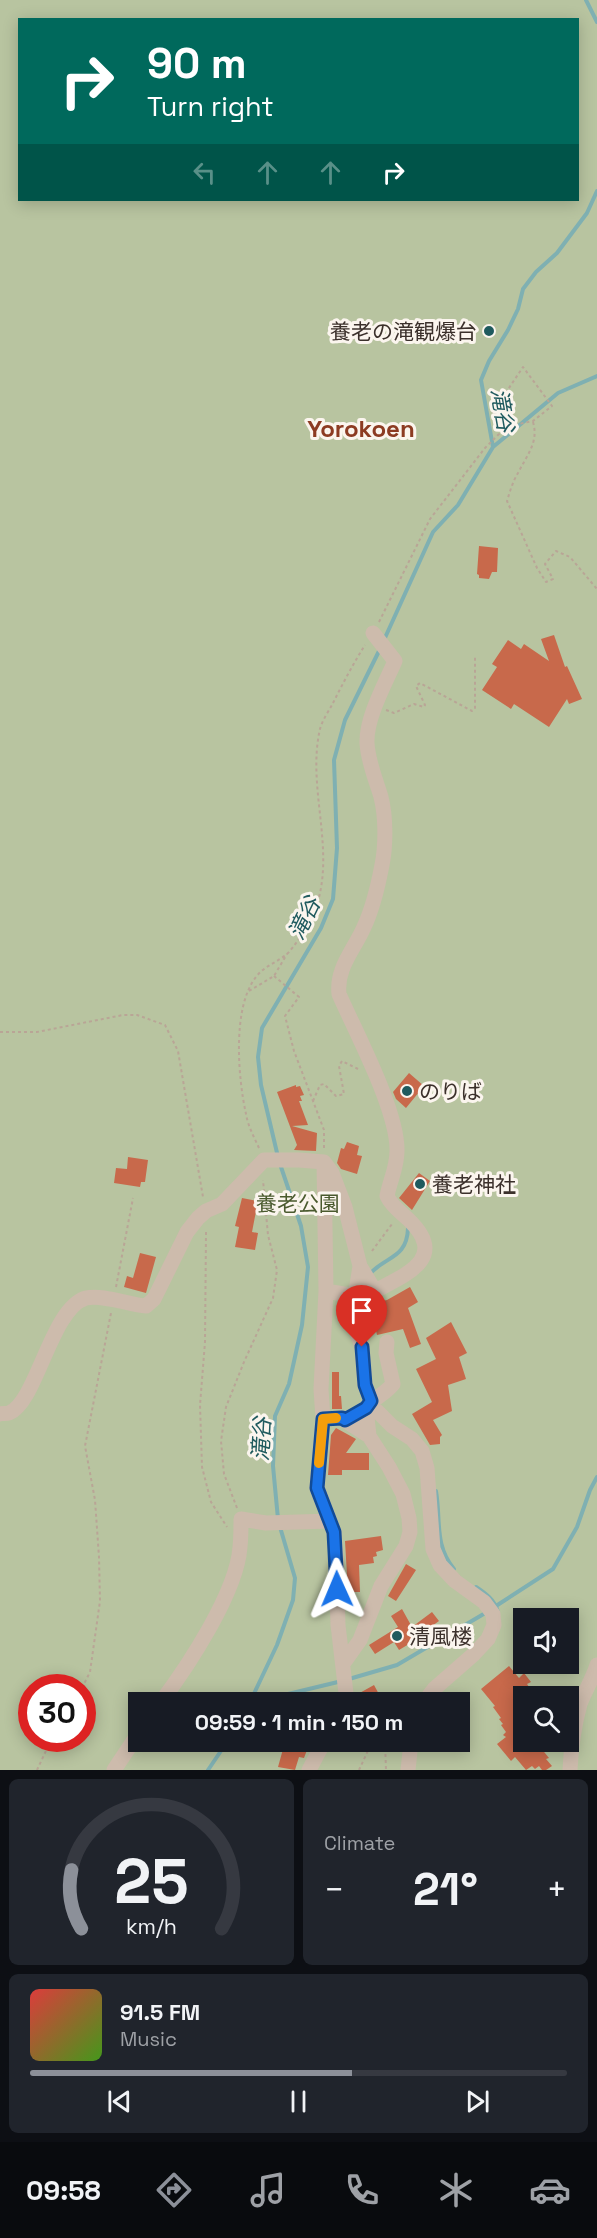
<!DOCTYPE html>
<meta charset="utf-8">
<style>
:root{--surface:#171b24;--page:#20242c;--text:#f1f3f6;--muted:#9ea1a6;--line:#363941;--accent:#8c9099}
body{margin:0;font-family:"Space Grotesk","Noto Sans JP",sans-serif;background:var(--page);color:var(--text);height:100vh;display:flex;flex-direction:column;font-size:22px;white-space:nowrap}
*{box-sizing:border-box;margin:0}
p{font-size:20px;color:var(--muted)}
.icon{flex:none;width:33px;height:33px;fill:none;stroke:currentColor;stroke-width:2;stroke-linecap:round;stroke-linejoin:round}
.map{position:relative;height:1770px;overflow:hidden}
.details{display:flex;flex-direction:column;gap:9px;padding:9px;background:#0d0f14;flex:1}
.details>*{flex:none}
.banner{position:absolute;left:18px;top:18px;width:561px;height:183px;border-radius:0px;box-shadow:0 3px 15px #0003;background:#00695c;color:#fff;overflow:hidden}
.fabs{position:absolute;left:513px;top:1608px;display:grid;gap:12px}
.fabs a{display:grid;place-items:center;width:66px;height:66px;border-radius:0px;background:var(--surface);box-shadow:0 3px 15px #0003;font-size:30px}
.speed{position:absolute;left:18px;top:1674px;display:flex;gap:12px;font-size:30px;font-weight:700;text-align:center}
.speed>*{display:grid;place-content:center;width:78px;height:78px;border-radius:50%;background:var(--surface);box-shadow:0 3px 15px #0003;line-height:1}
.speed .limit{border:9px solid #d22;background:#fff;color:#111}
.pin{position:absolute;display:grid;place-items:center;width:51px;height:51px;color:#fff;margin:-62px -26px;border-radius:50% 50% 50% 0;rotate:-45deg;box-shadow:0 0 6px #0007}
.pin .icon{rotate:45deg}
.me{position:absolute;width:66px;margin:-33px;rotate:359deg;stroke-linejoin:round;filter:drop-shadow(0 0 4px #0008)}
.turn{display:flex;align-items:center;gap:21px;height:126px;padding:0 30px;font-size:27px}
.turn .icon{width:78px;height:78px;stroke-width:2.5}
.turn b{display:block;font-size:42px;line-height:51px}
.lanes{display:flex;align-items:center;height:57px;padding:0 30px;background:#0003;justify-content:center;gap:30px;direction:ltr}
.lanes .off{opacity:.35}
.big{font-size:45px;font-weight:700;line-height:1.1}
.details .tile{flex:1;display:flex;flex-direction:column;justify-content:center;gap:9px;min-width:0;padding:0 21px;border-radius:9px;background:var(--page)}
.details .dial{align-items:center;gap:0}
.dial svg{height:156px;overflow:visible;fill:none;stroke:var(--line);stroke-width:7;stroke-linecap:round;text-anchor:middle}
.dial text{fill:var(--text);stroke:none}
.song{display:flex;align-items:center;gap:18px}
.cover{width:72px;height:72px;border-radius:9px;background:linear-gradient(135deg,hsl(0 70% 55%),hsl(100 70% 35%))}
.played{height:6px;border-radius:3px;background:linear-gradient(90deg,var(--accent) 60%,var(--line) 60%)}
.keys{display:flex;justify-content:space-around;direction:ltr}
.heat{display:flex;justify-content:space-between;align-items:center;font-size:33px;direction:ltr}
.details .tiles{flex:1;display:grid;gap:9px;grid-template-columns:1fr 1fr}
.tile:last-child{grid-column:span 2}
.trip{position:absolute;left:128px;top:1692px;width:342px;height:60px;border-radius:0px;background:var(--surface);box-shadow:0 3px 15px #0003;font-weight:700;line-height:60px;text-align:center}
.dock{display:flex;height:96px;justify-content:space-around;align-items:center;background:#090b0e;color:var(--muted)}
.dock .icon{width:42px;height:42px}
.dock .on{color:var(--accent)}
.dock b{font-size:27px;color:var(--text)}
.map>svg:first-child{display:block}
.green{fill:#b8c4a0;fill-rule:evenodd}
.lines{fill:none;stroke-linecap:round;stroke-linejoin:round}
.stream{stroke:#7fb0b2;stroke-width:4}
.building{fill:#c8694b}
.path{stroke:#b9a596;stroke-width:2;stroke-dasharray:3 3;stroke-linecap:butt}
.minor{stroke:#cdbbac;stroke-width:15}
.route-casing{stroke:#114b97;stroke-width:15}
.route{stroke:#1a73e8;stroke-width:10}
.slow{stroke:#f59e0b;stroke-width:10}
.poi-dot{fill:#1f5a5e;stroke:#fbf5ee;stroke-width:2}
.labels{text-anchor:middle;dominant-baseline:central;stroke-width:6;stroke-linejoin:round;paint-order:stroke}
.poi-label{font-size:21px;fill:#3b302b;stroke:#fbf5ee;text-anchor:start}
.park-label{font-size:21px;fill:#4a5a2e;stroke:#fbf5ee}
.water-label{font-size:22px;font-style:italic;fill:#1f5a5e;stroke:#fbf5ee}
.quarter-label{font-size:24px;font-weight:bold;fill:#8c3b22;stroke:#fbf5ee}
</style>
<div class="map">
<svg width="597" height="1770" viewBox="0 0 597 1770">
<rect width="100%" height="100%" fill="#f4ebe1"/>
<path class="green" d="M 0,0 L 597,0 L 597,1770 L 0,1770 ZM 20,20 L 578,20 L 578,200 L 20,200 ZM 524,1618 L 568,1618 L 568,1664 L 524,1664 ZM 32,1688 L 82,1688 L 82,1738 L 32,1738 ZM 524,1696 L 568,1696 L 568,1742 L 524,1742 ZM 138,1702 L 459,1702 L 459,1742 L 138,1742 Z"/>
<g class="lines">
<path class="stream" d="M 586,0 L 597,22
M 493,447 L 558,393 L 597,376
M 384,640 L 433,532 L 458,505 L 493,447 L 481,380 L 489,361 L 508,330 L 518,309 L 523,289 L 536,272 L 557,253 L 587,213 L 597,191
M 278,1157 L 261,1085 L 258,1057 L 262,1028 L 321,928 L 333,899 L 337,848 L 334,760 L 345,720 L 380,649
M 369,1275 C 384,1256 407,1260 408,1228
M 436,1491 C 441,1520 434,1545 454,1569
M 278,1519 L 273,1466 L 275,1416 L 289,1384 L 302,1325 L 308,1267 L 301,1226 L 280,1164
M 476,1587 C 485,1593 495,1600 498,1612
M 496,1606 L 553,1569 L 577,1527 L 590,1490 L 597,1477
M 349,1679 L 397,1665 L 487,1612
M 250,1702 L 277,1645 L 293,1600 L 295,1578 L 280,1527
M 255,1702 L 342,1681
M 208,1770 L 227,1742"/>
</g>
<path class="building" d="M 479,546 L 498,548 L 497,572 L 492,572 L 489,579 L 479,578 L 479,575 L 477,574 Z
M 554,635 L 565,667 L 567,666 L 582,699 L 569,704 L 567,699 L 549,727 L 514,704 L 511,709 L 482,690 L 497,667 L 492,664 L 508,640 L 521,649 L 524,644 L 549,661 L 541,639 Z
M 409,1073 L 424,1086 L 406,1108 L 396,1099 L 393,1092 Z
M 296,1085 L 296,1087 L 300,1086 L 304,1095 L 300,1096 L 302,1101 L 299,1101 L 308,1125 L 292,1126 L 317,1133 L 316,1151 L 294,1150 L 297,1145 L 277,1092 Z
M 347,1142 L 359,1146 L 357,1155 L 362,1156 L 357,1174 L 341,1169 L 337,1163 L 341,1148 L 344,1149 Z
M 128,1157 L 148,1160 L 145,1182 L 141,1182 L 140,1187 L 114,1183 L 116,1168 L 127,1169 Z
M 419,1173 L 430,1181 L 412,1210 L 399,1198 Z
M 242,1198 L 258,1201 L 252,1232 L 258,1233 L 255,1250 L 235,1247 L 239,1227 L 235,1226 Z
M 140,1253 L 156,1257 L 146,1293 L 124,1287 L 127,1276 L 133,1278 Z
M 410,1287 L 418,1302 L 408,1308 L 421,1344 L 410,1348 L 403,1329 L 377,1335 L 370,1304 L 387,1300 Z
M 451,1322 L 467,1353 L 459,1357 L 466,1379 L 448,1385 L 452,1411 L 433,1420 L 442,1435 L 440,1437 L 440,1444 L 430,1445 L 412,1414 L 432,1402 L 416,1369 L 436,1359 L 426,1338 Z
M 332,1372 L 339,1372 L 339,1396 L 341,1396 L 342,1409 L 332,1409 Z
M 336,1428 L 356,1439 L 346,1453 L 369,1453 L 369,1470 L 342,1470 L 342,1475 L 328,1475 L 331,1435 Z
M 381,1536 L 383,1550 L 376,1552 L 377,1556 L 373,1557 L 374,1563 L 359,1565 L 360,1592 L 348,1592 L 345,1541 Z
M 406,1564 L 416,1570 L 396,1601 L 388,1596 Z
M 402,1609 L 412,1627 L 432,1612 L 439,1621 L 418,1636 L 419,1638 L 399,1650 L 394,1642 L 375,1654 L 369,1645 L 398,1627 L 391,1616 Z
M 509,1666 L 519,1678 L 524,1673 L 531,1682 L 527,1684 L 532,1691 L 524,1696 L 524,1742 L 536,1742 L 549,1758 L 546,1759 L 552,1766 L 546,1770 L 542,1770 L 539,1766 L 535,1769 L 532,1766 L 526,1770 L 515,1757 L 511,1761 L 497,1744 L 506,1737 L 503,1735 L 506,1732 L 501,1725 L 503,1724 L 499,1719 L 501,1718 L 493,1707 L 495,1706 L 481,1689 Z
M 374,1685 L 381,1698 L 374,1702 L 357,1702 L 356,1695 Z
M 285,1742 L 310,1742 L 304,1758 L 299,1757 L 295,1770 L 278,1767 Z"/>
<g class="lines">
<path class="path" d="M 533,422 C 539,442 527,455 518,473 C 513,481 510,491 507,501 L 537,568 L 546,582 L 553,579 L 545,564 L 556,551 L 570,557 L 597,589
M 379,622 L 430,519 L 485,448 L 499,434 L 493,412 L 523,367 L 552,406 L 533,421 L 514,425 L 493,412
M 386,710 L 394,713 L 414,704 L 424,707 L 425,705 L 416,686 L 420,683 L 472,711 L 475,709 L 475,657
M 274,976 L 299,997 L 285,1016 L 294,1051 L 324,1130 L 324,1148
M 249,991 L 274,976 L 287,954
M 0,1032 L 37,1032 L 123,1015 L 137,1015 L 165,1025 L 178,1051 L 203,1197
M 313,1101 L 320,1085 L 324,1084 L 336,1096 L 344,1094 L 339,1066 L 342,1061 L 358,1069
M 259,1148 C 254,1137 248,1126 246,1114 C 238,1078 232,1007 256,977 C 265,965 279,962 289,952 C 298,942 315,915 318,901 C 334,845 307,786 320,729 C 322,721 328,712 332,705 C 342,685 353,664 365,645
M 206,1232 L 205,1342 L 200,1405 L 202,1467 L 211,1502 L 227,1527
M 372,1251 L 392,1224
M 116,1287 L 133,1198
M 237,1508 L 224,1474 L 221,1441 L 226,1407 L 244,1362 L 273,1298 L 277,1270 L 268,1235 L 263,1180
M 82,1688 L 90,1672 L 100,1601 L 99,1557 L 95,1500 L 85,1446 L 111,1313
M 385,1742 L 386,1770
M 37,1770 L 52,1738
M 359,1770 L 372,1742"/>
<path class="minor" d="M 324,1162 L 326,1291 L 321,1389 L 323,1419 L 317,1488 L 334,1532 L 336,1556 L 338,1625 L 347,1702
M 360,1266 L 375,1291 C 407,1274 448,1258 409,1220 C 401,1212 392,1207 387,1196 C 390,1180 397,1168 397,1151 C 398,1111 356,1033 339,994 C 336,968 354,950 364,927 C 373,908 378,886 382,865 C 386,845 386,817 381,797 C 376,780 368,762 367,743 C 366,718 385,684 395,661 L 373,633
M 326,1291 L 355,1296
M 0,1414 C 3,1413 6,1414 9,1413 C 37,1402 51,1308 86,1298 C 102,1294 130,1305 146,1306 L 154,1299 L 187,1232 L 198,1218 L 206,1211 L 222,1204 L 264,1160 L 299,1160 L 324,1162 L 332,1173 L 345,1207 L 360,1266 L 352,1317 L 362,1347 L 365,1385 L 374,1408 L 392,1426 L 412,1439 L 422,1451 L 427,1468 L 433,1549 L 440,1565 L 455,1581 L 484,1602 L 493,1614 L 494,1625 L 488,1639 L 474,1654 L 434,1689 L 424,1702
M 323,1419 L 341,1418 L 369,1436
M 343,1664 L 360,1640 L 381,1586 L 406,1546 L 410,1532 L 409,1518 L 403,1494 L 389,1467 L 369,1436 L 366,1408 C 374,1398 385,1394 393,1384 L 386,1353 L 387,1342
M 161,1702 C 188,1666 237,1592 240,1547 C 241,1538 241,1528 241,1519 L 266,1523 L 330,1521
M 114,1770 L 138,1734
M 309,1770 L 324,1742
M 408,1770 L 411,1742
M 570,1770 C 571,1748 574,1726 580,1704 C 585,1691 593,1678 597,1665"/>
</g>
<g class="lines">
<defs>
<path id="route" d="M 337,1589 L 334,1532 L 317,1488 L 323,1419 L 342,1418 L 345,1420 L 366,1408 L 371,1401 L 365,1385 L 362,1347"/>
</defs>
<use href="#route" class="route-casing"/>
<use href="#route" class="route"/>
<path class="slow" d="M 319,1463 L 323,1419 L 336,1418"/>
</g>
<g class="poi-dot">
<circle cx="489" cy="331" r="6"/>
<circle cx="407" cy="1091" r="6"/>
<circle cx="420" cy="1184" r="6"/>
<circle cx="397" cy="1636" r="6"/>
</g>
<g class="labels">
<g class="poi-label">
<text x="477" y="331" text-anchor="end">養老の滝観爆台</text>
<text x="419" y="1091">のりば</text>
<text x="432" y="1184">養老神社</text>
<text x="409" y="1636">清風楼</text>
</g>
<g class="park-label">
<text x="298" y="1203">養老公園</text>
</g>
<g class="water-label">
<text transform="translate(503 410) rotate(80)">滝谷</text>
<text transform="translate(304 918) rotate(-64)">滝谷</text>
<text transform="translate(261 1439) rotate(-87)">滝谷</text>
</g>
<g class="quarter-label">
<text x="361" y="428">Yorokoen</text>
</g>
</g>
</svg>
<div class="fabs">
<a><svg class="icon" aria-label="sound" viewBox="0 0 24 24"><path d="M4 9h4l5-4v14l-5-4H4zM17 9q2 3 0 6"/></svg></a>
<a><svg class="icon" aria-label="search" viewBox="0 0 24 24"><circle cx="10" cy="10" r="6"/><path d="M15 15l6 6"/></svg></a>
</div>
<div class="speed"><div class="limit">30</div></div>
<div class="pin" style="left:362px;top:1347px;background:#d93025"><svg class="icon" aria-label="arrive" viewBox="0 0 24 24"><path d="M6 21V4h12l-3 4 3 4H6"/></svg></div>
<svg class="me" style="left:337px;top:1589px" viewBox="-20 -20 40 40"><path d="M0-17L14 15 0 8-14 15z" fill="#1a73e8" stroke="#fff" stroke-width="4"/></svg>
<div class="trip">09:59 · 1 min · 150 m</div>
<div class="banner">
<div class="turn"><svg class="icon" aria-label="right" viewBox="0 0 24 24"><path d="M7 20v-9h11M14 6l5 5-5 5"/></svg><div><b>90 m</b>Turn right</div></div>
<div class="lanes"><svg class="icon off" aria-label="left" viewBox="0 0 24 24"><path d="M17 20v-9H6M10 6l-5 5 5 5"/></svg><svg class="icon off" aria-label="ahead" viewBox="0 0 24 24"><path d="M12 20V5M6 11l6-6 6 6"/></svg><svg class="icon off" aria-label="ahead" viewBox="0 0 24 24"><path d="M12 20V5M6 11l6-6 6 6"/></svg><svg class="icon" aria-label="right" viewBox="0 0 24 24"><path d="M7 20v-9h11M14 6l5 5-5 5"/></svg></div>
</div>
</div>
<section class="details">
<div class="tiles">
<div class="tile dial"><svg viewBox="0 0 100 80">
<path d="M14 69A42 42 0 1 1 86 69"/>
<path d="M14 69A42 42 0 0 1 9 39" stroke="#8c9099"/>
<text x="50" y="56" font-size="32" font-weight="700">25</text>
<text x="50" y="72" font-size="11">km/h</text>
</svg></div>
<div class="tile"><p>Climate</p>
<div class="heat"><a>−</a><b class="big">21°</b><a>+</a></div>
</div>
<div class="tile">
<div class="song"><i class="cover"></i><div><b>91.5 FM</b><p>Music</p></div></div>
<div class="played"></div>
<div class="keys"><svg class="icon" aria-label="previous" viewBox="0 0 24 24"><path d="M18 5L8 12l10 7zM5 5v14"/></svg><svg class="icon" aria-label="pause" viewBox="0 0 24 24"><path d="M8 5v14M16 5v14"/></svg><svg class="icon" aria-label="next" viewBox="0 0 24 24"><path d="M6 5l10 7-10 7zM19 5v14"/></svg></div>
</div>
</div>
</section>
<nav class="dock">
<b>09:58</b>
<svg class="icon on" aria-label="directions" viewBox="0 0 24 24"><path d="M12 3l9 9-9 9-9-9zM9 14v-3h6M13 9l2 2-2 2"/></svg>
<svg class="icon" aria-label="music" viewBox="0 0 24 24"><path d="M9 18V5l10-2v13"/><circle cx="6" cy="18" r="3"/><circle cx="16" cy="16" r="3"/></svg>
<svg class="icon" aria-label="phone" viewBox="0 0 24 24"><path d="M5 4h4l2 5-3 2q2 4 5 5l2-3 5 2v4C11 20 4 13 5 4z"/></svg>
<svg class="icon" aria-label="climate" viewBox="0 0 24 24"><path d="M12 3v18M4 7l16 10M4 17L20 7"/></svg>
<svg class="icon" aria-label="car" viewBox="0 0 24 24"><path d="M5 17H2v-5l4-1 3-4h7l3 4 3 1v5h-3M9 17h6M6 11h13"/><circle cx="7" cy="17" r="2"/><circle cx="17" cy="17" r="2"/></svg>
</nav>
